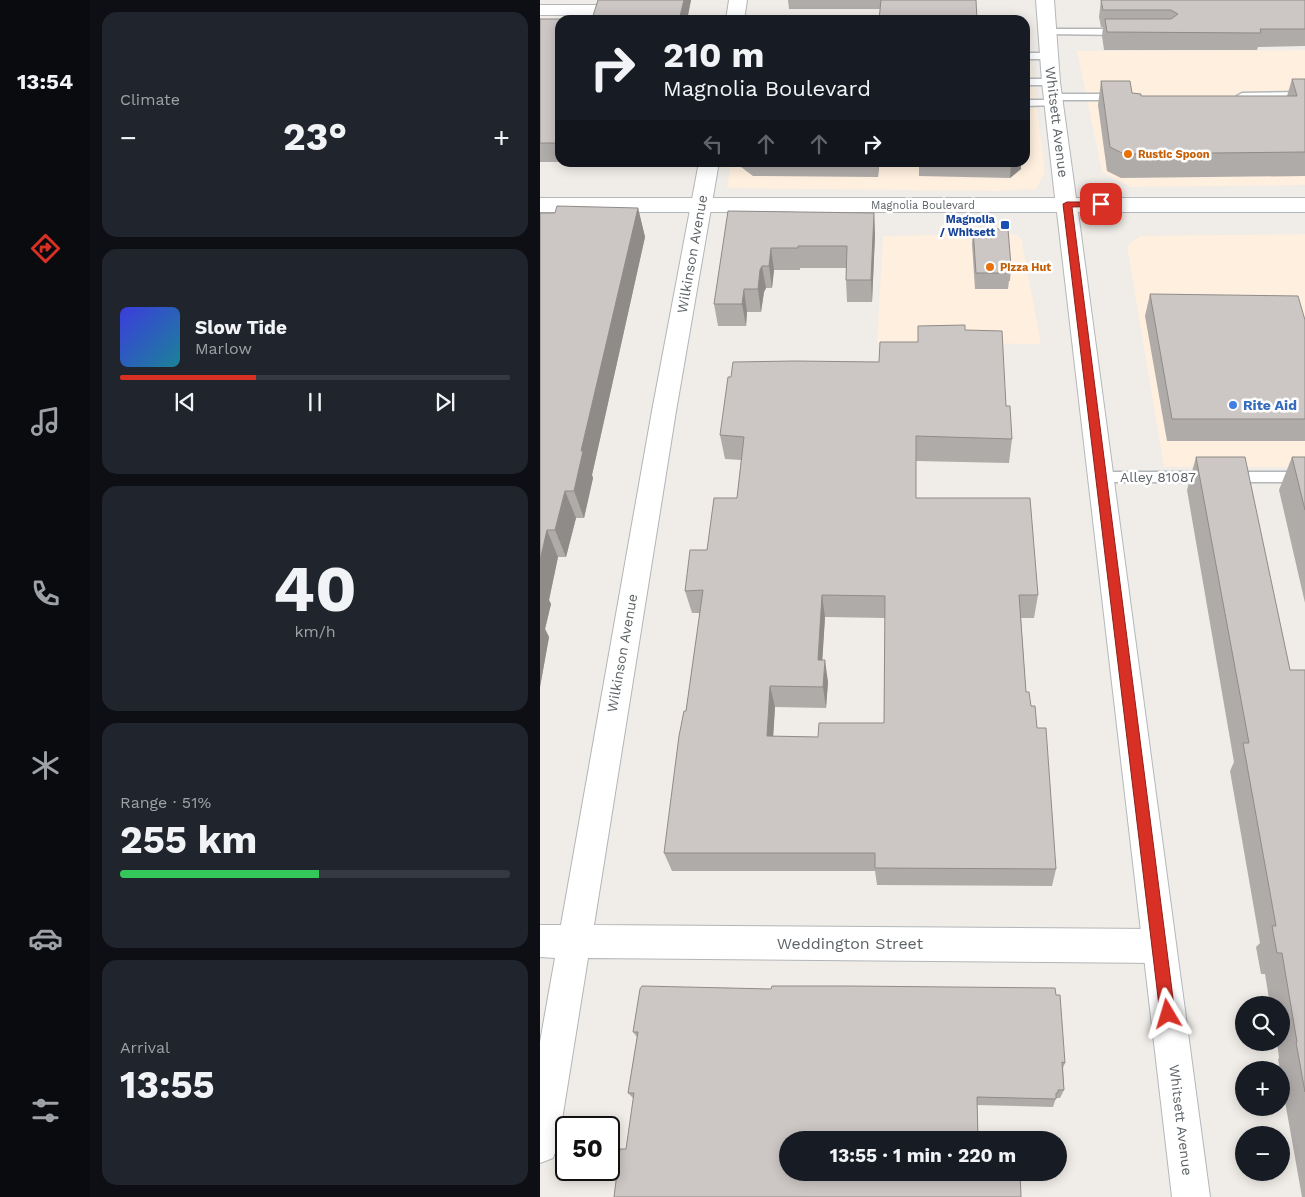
<!DOCTYPE html>
<meta charset="utf-8">
<style>
:root{--surface:#171b24;--page:#20242c;--text:#f1f3f6;--muted:#9ea1a6;--line:#363941;--accent:#d93025}
body{margin:0;font-family:"Work Sans",sans-serif;background:var(--page);color:var(--text);height:100vh;display:flex;flex-direction:column;font-size:19px;white-space:nowrap}
*{box-sizing:border-box;margin:0}
p{font-size:16px;color:var(--muted)}
.icon{flex:none;width:28px;height:28px;fill:none;stroke:currentColor;stroke-width:2;stroke-linecap:round;stroke-linejoin:round}
.map{position:relative;flex:1;overflow:hidden}
.side{display:flex;flex-direction:column;gap:12px;padding:12px;background:#0d0f14;width:450px}
.side>*{flex:none}
.top-card{position:absolute;left:15px;top:15px;width:475px;height:152px;border-radius:15px;box-shadow:0 2px 12px #0003;background:#171b24;color:var(--text);overflow:hidden}
.buttons{position:absolute;left:695px;top:996px;display:grid;gap:10px}
.buttons a{display:grid;place-items:center;width:55px;height:55px;border-radius:50%;background:var(--surface);box-shadow:0 2px 12px #0003;font-size:25px}
.speed{position:absolute;left:15px;top:1116px;display:flex;gap:10px;font-size:25px;font-weight:700;text-align:center}
.speed>*{display:grid;place-content:center;width:65px;height:65px;border-radius:50%;background:var(--surface);box-shadow:0 2px 12px #0003;line-height:1}
.speed .limit{border:2px solid #111;border-radius:8px;background:#fff;color:#111}
.pin{position:absolute;display:grid;place-items:center;width:42px;height:42px;color:#fff;margin:-21px;border-radius:10px;box-shadow:0 2px 8px #0006}
.me{position:absolute;width:55px;margin:-28px;rotate:353deg;stroke-linejoin:round;filter:drop-shadow(0 0 4px #0008)}
.turn{display:flex;align-items:center;gap:18px;height:105px;padding:0 25px;font-size:22px}
.turn .icon{width:65px;height:65px;stroke-width:2.5}
.turn b{display:block;font-size:35px;line-height:42px}
.lanes{display:flex;align-items:center;height:48px;padding:0 25px;background:#0003;justify-content:center;gap:25px;direction:ltr}
.lanes .off{opacity:.35}
.big{font-size:38px;font-weight:700;line-height:1.1}
.side .card{flex:1;display:flex;flex-direction:column;justify-content:center;gap:8px;min-width:0;padding:0 18px;border-radius:15px;background:var(--page)}
.side .dial{align-items:center;gap:0}
.dial b{font-size:65px;line-height:1}
.song{display:flex;align-items:center;gap:15px}
.cover{width:60px;height:60px;border-radius:8px;background:linear-gradient(135deg,hsl(240 70% 55%),hsl(190 70% 35%))}
.played{height:5px;border-radius:2px;background:linear-gradient(90deg,var(--accent) 35%,var(--line) 35%)}
.keys{display:flex;justify-content:space-around;direction:ltr}
.heat{display:flex;justify-content:space-between;align-items:center;font-size:28px;direction:ltr}
.charge{height:8px;border-radius:4px;background:linear-gradient(90deg,#34c759 51%,var(--line) 0)}
.trip{position:absolute;left:239px;top:1131px;width:288px;height:50px;border-radius:25px;background:var(--surface);box-shadow:0 2px 12px #0003;font-weight:700;line-height:50px;text-align:center}
main{display:flex;flex:1;min-height:0}
.tabs{display:flex;flex-direction:column;width:90px;justify-content:space-around;align-items:center;background:#090b0e;color:var(--muted)}
.tabs .icon{width:35px;height:35px}
.tabs .active{color:var(--accent)}
.tabs b{font-size:22px;color:var(--text)}
.map>svg:first-child{display:block}
.commercial{fill:#feefde}
.lines{fill:none;stroke-linecap:round;stroke-linejoin:round}
.lane-casing{stroke:#b2b6b9;stroke-width:3}
.street-casing{stroke:#b2b6b9;stroke-width:2}
.secondary-casing{stroke:#b3b8bb;stroke-width:2}
.lane{fill:#fff;fill-rule:evenodd}
.street{fill:#fff;fill-rule:evenodd}
.secondary{fill:#fff;fill-rule:evenodd}
.wall{fill:#afaba9;fill-rule:evenodd}
.shaded-wall{fill:#8f8b89}
.building{fill:#ccc7c4;stroke:#8f8b89;fill-rule:evenodd}
.route{fill:#d93025;stroke:#8d1f18}
.food-dot{fill:#e8710a;stroke:#fff;stroke-width:2}
.transit-dot{fill:#1a4fb4;stroke:#fff;stroke-width:2}
.shop-dot{fill:#3f7fe0;stroke:#fff;stroke-width:2}
.labels{text-anchor:middle;dominant-baseline:central;stroke-width:5;stroke-linejoin:round;paint-order:stroke}
.far-food-label{font-size:11px;font-weight:bold;fill:#c56008;stroke:#fff;text-anchor:start}
.far-street-label{font-size:11px;fill:#5e6467;stroke:#fff}
.far-transit-label{font-size:11px;font-weight:bold;fill:#164399;stroke:#fff;text-anchor:end}
.street-label{font-size:14px;fill:#5e6467;stroke:#fff}
.shop-label{font-size:14px;font-weight:bold;fill:#366cbe;stroke:#fff;text-anchor:start}
.near-street-label{font-size:16px;fill:#5e6467;stroke:#fff}
</style>
<main>
<nav class="tabs">
<b>13:54</b>
<svg class="icon active" aria-label="directions" viewBox="0 0 24 24"><path d="M12 3l9 9-9 9-9-9zM9 14v-3h6M13 9l2 2-2 2"/></svg>
<svg class="icon" aria-label="music" viewBox="0 0 24 24"><path d="M9 18V5l10-2v13"/><circle cx="6" cy="18" r="3"/><circle cx="16" cy="16" r="3"/></svg>
<svg class="icon" aria-label="phone" viewBox="0 0 24 24"><path d="M5 4h4l2 5-3 2q2 4 5 5l2-3 5 2v4C11 20 4 13 5 4z"/></svg>
<svg class="icon" aria-label="climate" viewBox="0 0 24 24"><path d="M12 3v18M4 7l16 10M4 17L20 7"/></svg>
<svg class="icon" aria-label="car" viewBox="0 0 24 24"><path d="M5 17H2v-5l4-1 3-4h7l3 4 3 1v5h-3M9 17h6M6 11h13"/><circle cx="7" cy="17" r="2"/><circle cx="17" cy="17" r="2"/></svg>
<svg class="icon" aria-label="filters" viewBox="0 0 24 24"><path d="M4 7h16M4 17h16"/><circle cx="9" cy="7" r="2"/><circle cx="15" cy="17" r="2"/></svg>
</nav>
<section class="side">
<div class="card"><p>Climate</p>
<div class="heat"><a>−</a><b class="big">23°</b><a>+</a></div>
</div>
<div class="card">
<div class="song"><i class="cover"></i><div><b>Slow Tide</b><p>Marlow</p></div></div>
<div class="played"></div>
<div class="keys"><svg class="icon" aria-label="previous" viewBox="0 0 24 24"><path d="M18 5L8 12l10 7zM5 5v14"/></svg><svg class="icon" aria-label="pause" viewBox="0 0 24 24"><path d="M8 5v14M16 5v14"/></svg><svg class="icon" aria-label="next" viewBox="0 0 24 24"><path d="M6 5l10 7-10 7zM19 5v14"/></svg></div>
</div>
<div class="card dial"><b>40</b><p>km/h</p></div>
<div class="card"><p>Range · 51%</p><b class="big">255 km</b><div class="charge"></div></div>
<div class="card"><p>Arrival</p><b class="big">13:55</b></div>
</section>
<div class="map">
<svg width="765" height="1197" viewBox="0 0 765 1197">
<rect width="100%" height="100%" fill="#f0ece7"/>
<path class="commercial" d="M 485,46 L 489,46 L 505,172 L 496,189 L 457,191 L 187,188 L 191,163 L 485,162 Z
M 765,50 L 765,185 L 590,187 L 562,172 L 537,51 Z
M 474,234 L 481,238 L 501,344 L 337,343 L 343,236 Z
M 765,234 L 765,467 L 624,467 L 587,246 L 600,236 Z"/>
<g class="lines">
<defs>
<path id="lane" d="M 508,29 L 584,29 L 589,32 L 584,35 L 505,34 L 503,32 Z
M 485,53 L 508,53 L 513,56 L 508,59 L 485,59 Z
M 485,79 L 511,79 L 516,82 L 511,85 L 485,85 Z
M 765,92 L 765,98 L 702,99 L 697,96 L 702,93 Z
M 513,94 L 579,94 L 584,97 L 579,100 L 515,100 L 519,103 L 518,105 L 485,106 L 485,100 L 512,100 L 508,97 Z
M 561,472 L 765,472 L 765,482 L 561,482 L 556,481 L 554,477 L 556,473 Z"/>
<path id="street" d="M 189,0 L 207,0 L 204,20 L 186,20 Z
M 0,5 L 71,5 L 77,6 L 80,10 L 77,14 L 71,15 L 0,15 Z
M 159,162 L 179,162 L 136,411 L 54,925 L 619,929 L 631,934 L 636,946 L 631,958 L 619,963 L 48,958 L 18,1145 L 13,1158 L 0,1163 L 0,1042 L 15,958 L 0,957 L 0,925 L 21,925 L 112,411 Z"/>
<path id="secondary" d="M 496,0 L 514,0 L 520,82 L 536,198 L 765,198 L 765,212 L 538,212 L 670,1197 L 632,1197 L 517,212 L 0,212 L 0,198 L 515,198 L 502,82 Z"/>
</defs>
<use href="#lane" class="lane-casing"/>
<use href="#street" class="street-casing"/>
<use href="#secondary" class="secondary-casing"/>
<use href="#lane" class="lane"/>
<use href="#street" class="street"/>
<use href="#secondary" class="secondary"/>
</g>
<path class="wall" d="M 151,0 L 147,20 L 20,20 L 20,162 L 0,162 L 0,19 L 52,19 Z
M 248,0 L 436,0 L 340,9 L 249,9 Z
M 561,0 L 765,0 L 765,46 L 718,47 L 717,50 L 564,50 L 562,36 L 563,27 L 561,27 L 559,17 Z
M 752,79 L 765,79 L 765,176 L 581,178 L 567,171 L 558,105 L 561,81 L 601,96 L 747,96 Z
M 200,162 L 481,162 L 481,169 L 470,178 L 379,176 L 379,166 L 339,165 L 338,177 L 213,176 L 201,167 Z
M 98,208 L 105,237 L 52,475 L 53,478 L 44,518 L 36,518 L 26,557 L 18,557 L 9,600 L 11,604 L 5,629 L 9,637 L 0,687 L 15,213 Z
M 188,211 L 334,213 L 335,235 L 332,302 L 307,302 L 306,280 L 306,268 L 260,268 L 260,270 L 234,270 L 232,288 L 226,288 L 224,292 L 221,312 L 207,312 L 206,326 L 178,326 L 174,304 Z
M 433,229 L 471,266 L 470,281 L 469,281 L 468,289 L 435,289 L 432,244 Z
M 610,294 L 765,320 L 765,441 L 627,441 L 605,316 Z
M 425,330 L 466,406 L 472,439 L 469,463 L 376,461 L 376,498 L 498,595 L 494,618 L 481,618 L 486,692 L 497,728 L 516,869 L 512,886 L 337,885 L 335,871 L 132,871 L 124,853 L 146,711 L 160,613 L 152,613 L 145,591 L 167,550 L 197,498 L 201,460 L 185,459 L 180,435 L 339,362 L 378,342 ZM 285,617 L 345,618 L 344,723 L 278,737 L 233,736 L 235,707 L 286,708 L 288,682 L 282,660 Z
M 656,457 L 750,670 L 765,670 L 765,1197 L 762,1197 L 741,1079 L 741,1070 L 740,1070 L 738,1059 L 739,1058 L 737,1042 L 741,1042 L 741,1005 L 730,1005 L 725,974 L 721,974 L 716,947 L 720,943 L 690,771 L 694,762 L 647,490 Z
M 752,457 L 765,457 L 765,603 L 739,490 Z
M 516,995 L 525,1063 L 523,1068 L 524,1090 L 520,1098 L 516,1098 L 513,1107 L 437,1105 L 438,1140 L 86,1149 L 94,1099 L 88,1093 L 97,1037 L 93,1032 Z"/>
<path class="shaded-wall" d="M 144,0 L 151,0 L 147,20 L 139,20 Z
M 338,162 L 339,162 L 338,177 Z
M 471,162 L 481,162 L 481,169 L 470,178 Z
M 98,208 L 105,237 L 52,475 L 53,478 L 44,518 L 34,491 L 41,451 Z
M 334,213 L 335,235 L 332,302 L 331,280 Z
M 231,248 L 234,270 L 232,288 L 229,266 Z
M 222,266 L 226,288 L 224,292 L 221,312 L 218,289 L 220,270 Z
M 204,289 L 207,312 L 206,326 L 202,304 Z
M 25,491 L 36,518 L 26,557 L 15,530 Z
M 7,530 L 18,557 L 9,600 L 11,604 L 5,629 L 9,637 L 0,687 L 0,560 Z
M 282,595 L 285,617 L 281,682 L 278,660 Z
M 285,660 L 288,682 L 286,708 L 283,687 Z
M 230,686 L 235,707 L 232,756 L 227,736 Z"/>
<path class="building" d="M 58,0 L 144,0 L 139,20 L 20,20 L 20,143 L 0,143 L 0,19 L 52,19 Z
M 341,0 L 436,0 L 437,20 L 339,20 Z
M 561,0 L 765,0 L 765,29 L 720,29 L 721,33 L 567,32 L 565,19 L 631,19 L 638,14 L 631,10 L 563,10 Z
M 752,79 L 765,79 L 765,152 L 584,154 L 570,147 L 561,81 L 590,81 L 592,93 L 601,94 L 601,96 L 757,96 Z
M 17,206 L 98,208 L 41,451 L 43,451 L 34,491 L 25,491 L 15,530 L 7,530 L 0,560 L 0,213 L 15,213 Z
M 188,211 L 334,213 L 331,280 L 306,280 L 307,246 L 258,246 L 258,248 L 231,248 L 229,266 L 222,266 L 220,270 L 218,289 L 204,289 L 202,304 L 174,304 Z
M 433,229 L 468,229 L 471,266 L 469,266 L 469,273 L 436,273 Z
M 610,294 L 758,296 L 765,320 L 765,419 L 632,419 Z
M 425,325 L 425,330 L 462,331 L 466,406 L 470,406 L 472,439 L 376,436 L 376,498 L 490,498 L 498,595 L 479,595 L 486,692 L 489,692 L 491,706 L 495,706 L 497,728 L 506,728 L 516,869 L 335,868 L 335,853 L 124,853 L 139,736 L 144,711 L 146,711 L 163,590 L 145,591 L 150,550 L 167,550 L 174,498 L 197,498 L 204,437 L 180,435 L 188,377 L 191,377 L 193,362 L 255,361 L 339,362 L 340,342 L 378,342 L 378,326 ZM 282,595 L 345,596 L 344,723 L 279,723 L 278,737 L 227,736 L 230,686 L 283,687 L 285,660 L 278,660 Z
M 656,457 L 705,457 L 750,670 L 765,670 L 765,1092 L 756,1042 L 757,1042 L 742,953 L 737,953 L 732,926 L 736,926 L 703,743 L 709,743 Z
M 752,457 L 765,457 L 765,510 Z
M 102,986 L 231,989 L 232,986 L 307,986 L 515,988 L 516,995 L 520,995 L 525,1063 L 522,1062 L 524,1090 L 518,1090 L 518,1093 L 516,1093 L 516,1099 L 437,1097 L 438,1140 L 248,1140 L 248,1172 L 480,1172 L 481,1197 L 74,1197 L 80,1149 L 86,1149 L 94,1093 L 88,1093 L 98,1032 L 93,1032 L 100,989 Z"/>
<path class="route" d="M 561,202 L 564,203 L 564,206 L 532,207 L 635,1014 L 633,1019 L 628,1021 L 623,1019 L 620,1014 L 523,204 L 527,202 Z"/>
<g class="food-dot">
<circle cx="588" cy="154" r="5"/>
<circle cx="450" cy="267" r="5"/>
</g>
<rect class="transit-dot" x="460" y="220" width="10" height="10" rx="2.5"/>
<circle class="shop-dot" cx="693" cy="405" r="5"/>
<g class="labels">
<g class="far-food-label">
<text x="598" y="154">Rustic Spoon</text>
<text x="460" y="267">Pizza Hut</text>
</g>
<g class="far-street-label">
<text x="383" y="205">Magnolia Boulevard</text>
</g>
<g class="far-transit-label">
<text x="455" y="219">Magnolia<tspan x="455" dy="13">/ Whitsett</tspan></text>
</g>
<g class="street-label">
<text transform="translate(517 122) rotate(83)">Whitsett Avenue</text>
<text transform="translate(152 254) rotate(-80)">Wilkinson Avenue</text>
<text x="618" y="477">Alley 81087</text>
<text transform="translate(82 653) rotate(-80)">Wilkinson Avenue</text>
<text transform="translate(641 1120) rotate(83)">Whitsett Avenue</text>
</g>
<g class="shop-label">
<text x="703" y="405">Rite Aid</text>
</g>
<g class="near-street-label">
<text x="310" y="943">Weddington Street</text>
</g>
</g>
</svg>
<div class="buttons">
<a><svg class="icon" aria-label="search" viewBox="0 0 24 24"><circle cx="10" cy="10" r="6"/><path d="M15 15l6 6"/></svg></a>
<a>+</a>
<a>−</a>
</div>
<div class="speed"><div class="limit">50</div></div>
<div class="pin" style="left:561px;top:204px;background:#d93025"><svg class="icon" aria-label="arrive" viewBox="0 0 24 24"><path d="M6 21V4h12l-3 4 3 4H6"/></svg></div>
<svg class="me" style="left:628px;top:1014px" viewBox="-20 -20 40 40"><path d="M0-17L14 15 0 8-14 15z" fill="#d93025" stroke="#fff" stroke-width="4"/></svg>
<div class="trip">13:55 · 1 min · 220 m</div>
<div class="top-card">
<div class="turn"><svg class="icon" aria-label="right" viewBox="0 0 24 24"><path d="M7 20v-9h11M14 6l5 5-5 5"/></svg><div><b>210 m</b>Magnolia Boulevard</div></div>
<div class="lanes"><svg class="icon off" aria-label="left" viewBox="0 0 24 24"><path d="M17 20v-9H6M10 6l-5 5 5 5"/></svg><svg class="icon off" aria-label="ahead" viewBox="0 0 24 24"><path d="M12 20V5M6 11l6-6 6 6"/></svg><svg class="icon off" aria-label="ahead" viewBox="0 0 24 24"><path d="M12 20V5M6 11l6-6 6 6"/></svg><svg class="icon" aria-label="right" viewBox="0 0 24 24"><path d="M7 20v-9h11M14 6l5 5-5 5"/></svg></div>
</div>
</div>
</main>
